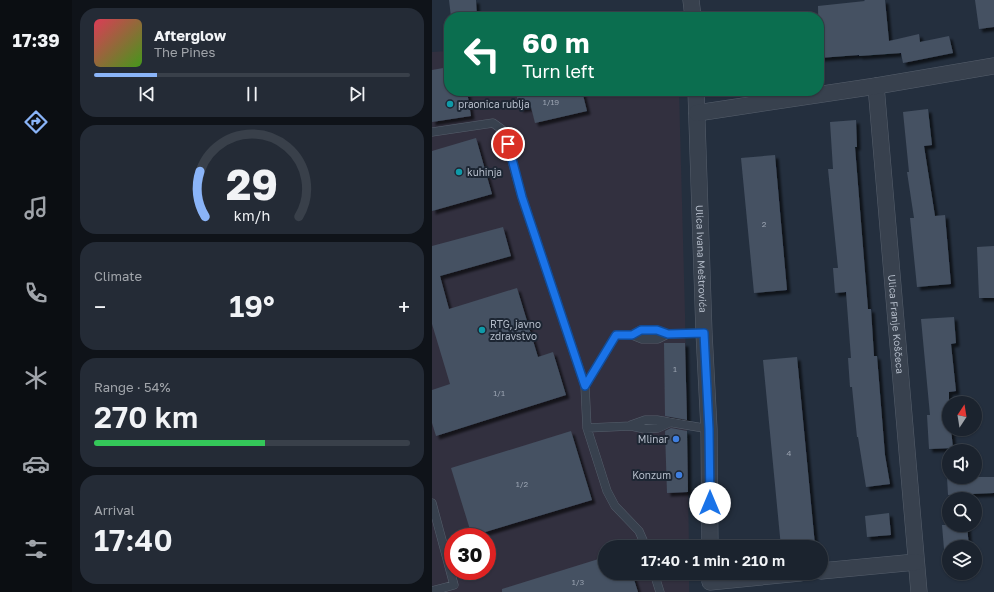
<!DOCTYPE html>
<meta charset="utf-8">
<style>
:root{--surface:#1b232e;--page:#242b36;--text:#f1f3f6;--muted:#a0a4aa;--line:#39404a;--accent:#8ab4f8}
body{margin:0;font-family:"Golos Text",sans-serif;background:var(--page);color:var(--text);height:100vh;display:flex;flex-direction:column;font-size:15px;white-space:nowrap}
*{box-sizing:border-box;margin:0}
p{font-size:13px;color:var(--muted)}
.icon{flex:none;width:22px;height:22px;fill:none;stroke:currentColor;stroke-width:2;stroke-linecap:round;stroke-linejoin:round}
.map{position:relative;flex:1;overflow:hidden}
.panel{display:flex;flex-direction:column;gap:8px;padding:8px;background:#0f1319;width:360px}
.panel>*{flex:none}
.guide{position:absolute;left:12px;top:12px;width:380px;height:84px;border-radius:16px;box-shadow:0 1px 3px #0004,0 0 0 1px var(--line);background:#0b6e4f;color:#fff;overflow:hidden}
.needle{width:26px;rotate:12deg}
.fabs{position:absolute;left:510px;top:396px;display:grid;gap:8px}
.fabs a{display:grid;place-items:center;width:40px;height:40px;border-radius:50%;background:var(--surface);box-shadow:0 1px 3px #0004,0 0 0 1px var(--line);font-size:20px}
.speed{position:absolute;left:12px;top:528px;display:flex;gap:8px;font-size:20px;font-weight:700;text-align:center}
.speed>*{display:grid;place-content:center;width:52px;height:52px;border-radius:50%;background:var(--surface);box-shadow:0 1px 3px #0004,0 0 0 1px var(--line);line-height:1}
.speed .limit{border:6px solid #d22;background:#fff;color:#111}
.pin{position:absolute;display:grid;place-items:center;width:34px;height:34px;color:#fff;margin:-17px;border:2px solid #fff;border-radius:50%;box-shadow:0 1px 4px #0007}
.me{position:absolute;width:44px;margin:-22px;rotate:0deg;stroke-linejoin:round;filter:drop-shadow(0 0 3px #0008)}
.turn{display:flex;align-items:center;gap:14px;height:84px;padding:0 12px;font-size:18px}
.turn .icon{width:52px;height:52px;stroke-width:2.5}
.turn b{display:block;font-size:28px;line-height:34px}
.big{font-size:30px;font-weight:600;line-height:1.1}
.panel .tile{flex:1;display:flex;flex-direction:column;justify-content:center;gap:6px;min-width:0;padding:0 14px;border-radius:16px;background:var(--page)}
.panel .dial{align-items:center;gap:0}
.dial svg{height:104px;overflow:visible;fill:none;stroke:var(--line);stroke-width:7;stroke-linecap:round;text-anchor:middle}
.dial text{fill:var(--text);stroke:none}
.song{display:flex;align-items:center;gap:12px}
.cover{width:48px;height:48px;border-radius:6px;background:linear-gradient(135deg,hsl(350 70% 55%),hsl(100 70% 35%))}
.played{height:4px;border-radius:2px;background:linear-gradient(90deg,var(--accent) 20%,var(--line) 20%)}
.keys{display:flex;justify-content:space-around;direction:ltr}
.heat{display:flex;justify-content:space-between;align-items:center;font-size:22px;direction:ltr}
.charge{height:6px;border-radius:3px;background:linear-gradient(90deg,#34c759 54%,var(--line) 0)}
.trip{position:absolute;left:166px;top:540px;width:230px;height:40px;border-radius:20px;background:var(--surface);box-shadow:0 1px 3px #0004,0 0 0 1px var(--line);font-weight:600;line-height:40px;text-align:center}
main{display:flex;flex:1;min-height:0}
.tabs{display:flex;flex-direction:column;width:72px;justify-content:space-around;align-items:center;background:#0b0e12;color:var(--muted)}
.tabs .icon{width:28px;height:28px}
.tabs .current{color:var(--accent)}
.tabs b{font-size:18px;color:var(--text)}
.map>svg:first-child{display:block}
.medical{fill:#32303f;fill-rule:evenodd}
.building{fill:#455162;filter:url(#shadow)}
.lines{fill:none;stroke-linecap:round;stroke-linejoin:round}
.service-casing{stroke:#565f6c;stroke-width:9}
.minor-casing{stroke:#565f6c;stroke-width:17}
.service{stroke:#38414e;stroke-width:8}
.minor{stroke:#38414e;stroke-width:16}
.route-casing{stroke:#114b97;stroke-width:10}
.route{stroke:#1a73e8;stroke-width:7}
.culture-dot{fill:#0f9aa8;stroke:#1d2633;stroke-width:1.5}
.shop-dot{fill:#3f7fe0;stroke:#1d2633;stroke-width:1.5}
.labels{text-anchor:middle;dominant-baseline:central;stroke-width:4;stroke-linejoin:round;paint-order:stroke}
.number-label{font-size:8px;fill:#98a1af}
.poi-label{font-size:10px;fill:#b4bcc9;stroke:#1d2633;text-anchor:start}
.street-label{font-size:10px;fill:#b4bcc9;stroke:#1d2633}
</style>
<main>
<nav class="tabs">
<b>17:39</b>
<svg class="icon current" aria-label="directions" viewBox="0 0 24 24"><path d="M12 3l9 9-9 9-9-9zM9 14v-3h6M13 9l2 2-2 2"/></svg>
<svg class="icon" aria-label="music" viewBox="0 0 24 24"><path d="M9 18V5l10-2v13"/><circle cx="6" cy="18" r="3"/><circle cx="16" cy="16" r="3"/></svg>
<svg class="icon" aria-label="phone" viewBox="0 0 24 24"><path d="M5 4h4l2 5-3 2q2 4 5 5l2-3 5 2v4C11 20 4 13 5 4z"/></svg>
<svg class="icon" aria-label="climate" viewBox="0 0 24 24"><path d="M12 3v18M4 7l16 10M4 17L20 7"/></svg>
<svg class="icon" aria-label="car" viewBox="0 0 24 24"><path d="M5 17H2v-5l4-1 3-4h7l3 4 3 1v5h-3M9 17h6M6 11h13"/><circle cx="7" cy="17" r="2"/><circle cx="17" cy="17" r="2"/></svg>
<svg class="icon" aria-label="filters" viewBox="0 0 24 24"><path d="M4 7h16M4 17h16"/><circle cx="9" cy="7" r="2"/><circle cx="15" cy="17" r="2"/></svg>
</nav>
<section class="panel">
<div class="tile">
<div class="song"><i class="cover"></i><div><b>Afterglow</b><p>The Pines</p></div></div>
<div class="played"></div>
<div class="keys"><svg class="icon" aria-label="previous" viewBox="0 0 24 24"><path d="M18 5L8 12l10 7zM5 5v14"/></svg><svg class="icon" aria-label="pause" viewBox="0 0 24 24"><path d="M8 5v14M16 5v14"/></svg><svg class="icon" aria-label="next" viewBox="0 0 24 24"><path d="M6 5l10 7-10 7zM19 5v14"/></svg></div>
</div>
<div class="tile dial"><svg viewBox="0 0 100 80">
<path d="M14 69A42 42 0 1 1 86 69"/>
<path d="M14 69A42 42 0 0 1 10 34" stroke="#8ab4f8"/>
<text x="50" y="56" font-size="32" font-weight="700">29</text>
<text x="50" y="72" font-size="11">km/h</text>
</svg></div>
<div class="tile"><p>Climate</p>
<div class="heat"><a>−</a><b class="big">19°</b><a>+</a></div>
</div>
<div class="tile"><p>Range · 54%</p><b class="big">270 km</b><div class="charge"></div></div>
<div class="tile"><p>Arrival</p><b class="big">17:40</b></div>
</section>
<div class="map">
<svg width="562" height="592" viewBox="0 0 562 592">
<defs>
<filter id="shadow"><feDropShadow dx="3.5" dy="3.5" stdDeviation="1" flood-color="#0009"/></filter>
</defs>
<rect width="100%" height="100%" fill="#242f3e"/>
<path class="medical" d="M 17,51 L 17,91 L 247,91 L 253,314 L 257,547 L 173,547 L 173,573 L 257,573 L 257,592 L 0,592 L 0,52 ZM 21,537 L 55,537 L 55,571 L 21,571 Z"/>
<path class="building" d="M 17,0 L 44,0 L 45,17 L 19,17 Z
M 432,0 L 453,0 L 457,41 L 487,34 L 488,42 L 517,36 L 521,53 L 471,63 L 469,53 L 427,56 L 427,55 L 387,58 L 386,6 L 433,1 Z
M 543,0 L 562,0 L 562,27 L 547,29 Z
M 17,67 L 17,91 L 35,91 L 39,116 L 0,122 L 0,70 Z
M 98,91 L 150,91 L 155,111 L 103,123 L 99,107 L 88,109 L 84,94 Z
M 496,109 L 500,145 L 492,146 L 503,216 L 513,215 L 519,284 L 485,287 L 478,218 L 482,218 L 475,172 L 477,172 L 471,112 Z
M 424,120 L 425,147 L 423,147 L 436,309 L 439,309 L 442,356 L 445,356 L 453,455 L 458,484 L 434,487 L 426,437 L 425,437 L 420,387 L 418,387 L 416,358 L 419,358 L 414,292 L 403,293 L 401,268 L 406,268 L 396,169 L 401,169 L 398,122 Z
M 44,138 L 60,194 L 0,211 L 0,151 Z
M 343,155 L 355,290 L 322,293 L 309,158 Z
M 71,227 L 79,256 L 8,276 L 17,309 L 85,288 L 106,357 L 121,352 L 134,395 L 4,436 L 0,423 L 0,390 L 18,384 L 0,324 L 0,246 Z
M 562,246 L 562,298 L 547,298 L 545,247 Z
M 522,317 L 524,343 L 519,344 L 524,391 L 517,392 L 517,429 L 519,429 L 521,448 L 497,449 L 495,415 L 498,415 L 489,319 Z
M 232,343 L 253,343 L 255,420 L 233,416 Z
M 365,357 L 383,545 L 349,547 L 331,360 Z
M 239,428 L 255,431 L 256,492 L 235,493 L 233,431 Z
M 139,431 L 160,500 L 40,536 L 19,468 Z
M 515,477 L 562,477 L 562,493 L 516,495 Z
M 457,513 L 459,535 L 435,537 L 433,516 Z
M 510,525 L 535,525 L 537,547 L 517,547 L 517,549 L 512,549 Z
M 173,557 L 173,573 L 200,573 L 206,592 L 70,592 L 70,589 Z"/>
<g class="lines">
<defs>
<path id="service" d="M 0,132 L 61,123 L 72,131 L 90,197 L 153,386 L 155,428 L 175,491 L 183,506 L 207,531 L 214,547
M 200,335 L 209,330 L 225,330 L 236,334 L 272,333
M 153,386 L 184,335 L 200,335 L 210,339 L 226,339 L 236,334
M 199,425 L 213,420 L 225,420 L 277,429
M 155,428 L 199,426 L 213,429 L 226,428 L 237,423
M 0,503 L 22,585 L 0,591
M 222,573 L 228,592"/>
<g id="minor">
<path d="M 259,0 L 261,17"/>
<path id="s1" d="M 444,86 L 487,592"/>
<path id="s2" d="M 264,91 L 272,333 L 277,429 L 278,547"/>
<path d="M 265,113 L 444,86 L 562,66"/>
<path d="M 389,571 L 484,562"/>
<path d="M 278,582 L 368,573"/>
</g>
</defs>
<use href="#service" class="service-casing"/>
<use href="#minor" class="minor-casing"/>
<use href="#service" class="service"/>
<use href="#minor" class="minor"/>
</g>
<g class="lines">
<defs>
<path id="route" d="M 76,144 L 90,197 L 153,386 L 184,335 L 200,335 L 209,330 L 225,330 L 236,334 L 272,333 L 277,429 L 278,503"/>
</defs>
<use href="#route" class="route-casing"/>
<use href="#route" class="route"/>
</g>
<g class="culture-dot">
<circle cx="18" cy="104" r="4"/>
<circle cx="27" cy="172" r="4"/>
<circle cx="50" cy="330" r="4"/>
</g>
<g class="shop-dot">
<circle cx="244" cy="439" r="4"/>
<circle cx="247" cy="475" r="4"/>
</g>
<g class="labels">
<g class="number-label">
<text x="119" y="102">1/19</text>
<text x="332" y="224">2</text>
<text x="243" y="369">1</text>
<text x="67" y="393">1/1</text>
<text x="357" y="453">4</text>
<text x="90" y="484">1/2</text>
<text x="146" y="582">1/3</text>
</g>
<g class="poi-label">
<text x="26" y="104">praonica rublja</text>
<text x="35" y="172">kuhinja</text>
<text x="58" y="324">RTG, javno<tspan x="58" dy="12">zdravstvo</tspan></text>
<text x="236" y="439" text-anchor="end">Mlinar</text>
<text x="239" y="475" text-anchor="end">Konzum</text>
</g>
<g class="street-label">
<text stroke="none"><textPath href="#s2" startOffset="168">Ulica Ivana Meštrovića</textPath></text>
<text stroke="none"><textPath href="#s1" startOffset="239">Ulica Franje Koščeca</textPath></text>
</g>
</g>
</svg>
<div class="fabs">
<a><svg class="needle" viewBox="-14 -14 28 28"><path d="M0-13l5 13h-10z" fill="#e53935"/><path d="M0 13l5-13h-10z" fill="#a0a4aa"/></svg></a>
<a><svg class="icon" aria-label="sound" viewBox="0 0 24 24"><path d="M4 9h4l5-4v14l-5-4H4zM17 9q2 3 0 6"/></svg></a>
<a><svg class="icon" aria-label="search" viewBox="0 0 24 24"><circle cx="10" cy="10" r="6"/><path d="M15 15l6 6"/></svg></a>
<a><svg class="icon" aria-label="layers" viewBox="0 0 24 24"><path d="M12 4l9 5-9 5-9-5zM3 14l9 5 9-5"/></svg></a>
</div>
<div class="speed"><div class="limit">30</div></div>
<div class="pin" style="left:76px;top:144px;background:#d93025"><svg class="icon" aria-label="arrive" viewBox="0 0 24 24"><path d="M6 21V4h12l-3 4 3 4H6"/></svg></div>
<svg class="me" style="left:278px;top:503px" viewBox="-20 -20 40 40"><circle r="19" fill="#fff"/><path d="M0-13L10 11 0 6-10 11z" fill="#1a73e8"/></svg>
<div class="trip">17:40 · 1 min · 210 m</div>
<div class="guide">
<div class="turn"><svg class="icon" aria-label="left" viewBox="0 0 24 24"><path d="M17 20v-9H6M10 6l-5 5 5 5"/></svg><div><b>60 m</b>Turn left</div></div>
</div>
</div>
</main>
